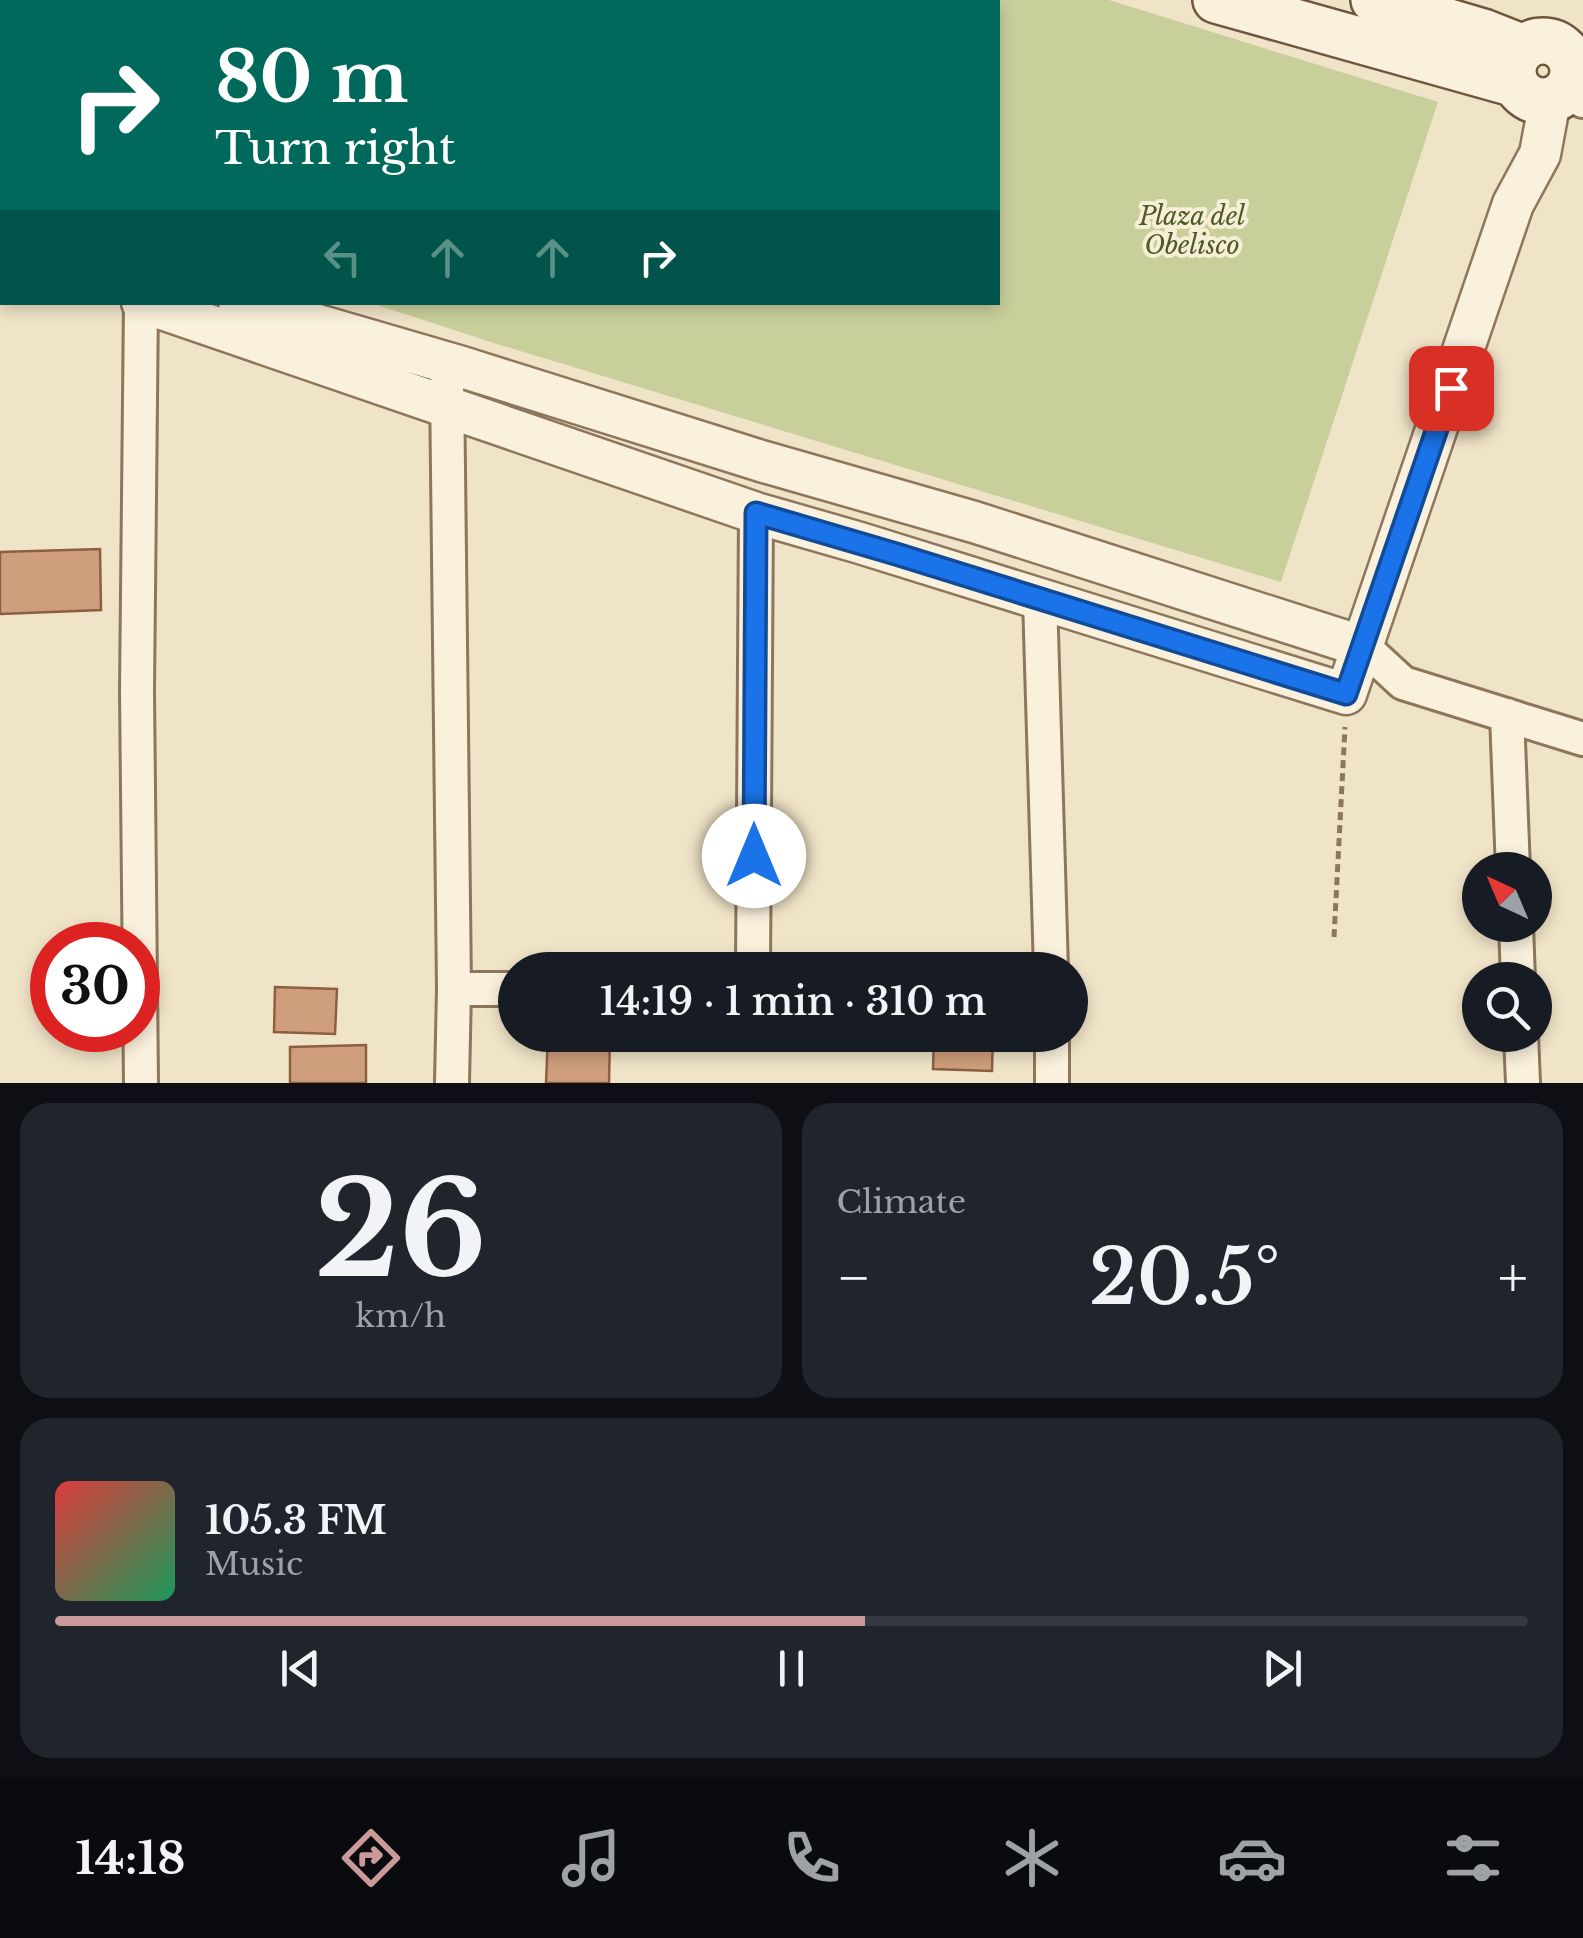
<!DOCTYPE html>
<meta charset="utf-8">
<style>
:root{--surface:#171b24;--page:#20242c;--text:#f1f3f6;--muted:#9ea1a6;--line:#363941;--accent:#cc999b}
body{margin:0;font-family:"Libre Baskerville",serif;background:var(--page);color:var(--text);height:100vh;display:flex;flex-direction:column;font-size:38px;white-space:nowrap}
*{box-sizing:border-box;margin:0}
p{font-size:32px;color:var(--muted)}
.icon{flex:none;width:55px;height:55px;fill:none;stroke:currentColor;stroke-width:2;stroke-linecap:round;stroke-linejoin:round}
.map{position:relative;height:1083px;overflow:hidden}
.sheet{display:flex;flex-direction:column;gap:20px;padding:20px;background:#0d0f14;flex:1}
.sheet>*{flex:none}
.top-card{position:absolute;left:0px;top:0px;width:1000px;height:305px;box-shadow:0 5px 15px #0003;background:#00695c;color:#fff;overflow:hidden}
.needle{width:65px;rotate:316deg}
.buttons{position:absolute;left:1462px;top:852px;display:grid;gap:20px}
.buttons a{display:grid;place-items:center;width:90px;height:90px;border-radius:50%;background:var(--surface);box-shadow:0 5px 15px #0003;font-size:50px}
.speed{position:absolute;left:30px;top:922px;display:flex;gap:20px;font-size:50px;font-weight:700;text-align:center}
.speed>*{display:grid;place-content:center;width:130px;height:130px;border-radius:50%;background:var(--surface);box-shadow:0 5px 15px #0003;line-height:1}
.speed .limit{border:15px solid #d22;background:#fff;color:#111}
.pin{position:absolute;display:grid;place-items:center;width:85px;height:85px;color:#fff;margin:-42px;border-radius:20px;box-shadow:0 5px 15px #0006}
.me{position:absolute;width:110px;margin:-55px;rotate:0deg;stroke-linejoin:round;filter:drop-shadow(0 0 8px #0008)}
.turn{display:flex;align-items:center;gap:35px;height:210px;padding:0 50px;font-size:45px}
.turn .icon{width:130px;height:130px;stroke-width:2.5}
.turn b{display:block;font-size:70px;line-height:85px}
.lanes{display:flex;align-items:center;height:95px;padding:0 50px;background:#0003;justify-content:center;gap:50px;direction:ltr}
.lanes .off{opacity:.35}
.big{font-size:75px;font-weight:600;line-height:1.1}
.sheet .widget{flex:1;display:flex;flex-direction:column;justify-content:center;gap:15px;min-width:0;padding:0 35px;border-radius:30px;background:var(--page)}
.sheet .dial{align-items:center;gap:0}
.dial b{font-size:130px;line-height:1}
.song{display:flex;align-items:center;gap:30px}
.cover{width:120px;height:120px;border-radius:15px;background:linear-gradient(135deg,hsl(0 70% 55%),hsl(150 70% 35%))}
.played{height:10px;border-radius:5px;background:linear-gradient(90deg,var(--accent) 55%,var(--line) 55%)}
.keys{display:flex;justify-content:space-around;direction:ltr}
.heat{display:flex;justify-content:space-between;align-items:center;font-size:55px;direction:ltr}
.sheet .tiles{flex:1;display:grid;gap:20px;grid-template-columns:1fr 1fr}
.widget:last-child{grid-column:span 2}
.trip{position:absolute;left:498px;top:952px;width:590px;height:100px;border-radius:50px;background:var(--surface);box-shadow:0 5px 15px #0003;font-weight:600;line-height:100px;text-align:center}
.dock{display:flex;height:160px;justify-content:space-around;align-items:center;background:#090b0e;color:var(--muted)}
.dock .icon{width:70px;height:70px}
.dock .selected{color:var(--accent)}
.dock b{font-size:45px;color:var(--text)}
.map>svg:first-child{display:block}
.green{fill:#c9cf9b}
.building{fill:#cf9f7d;stroke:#8d5f41;stroke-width:2.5}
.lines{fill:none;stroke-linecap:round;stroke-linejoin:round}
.minor-casing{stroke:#8d765c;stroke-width:38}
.tertiary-casing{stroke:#8d765c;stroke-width:45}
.secondary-casing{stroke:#6f573f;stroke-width:50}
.path{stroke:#8d765c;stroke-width:5;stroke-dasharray:8 5;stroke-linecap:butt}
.minor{stroke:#faf1dc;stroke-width:32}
.tertiary{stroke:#faf1dc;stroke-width:40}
.secondary{stroke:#faf1dc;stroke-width:45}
.route-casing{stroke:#114b97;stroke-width:25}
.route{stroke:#1a73e8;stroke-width:18}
.labels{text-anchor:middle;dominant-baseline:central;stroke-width:8;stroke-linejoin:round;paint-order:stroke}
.park-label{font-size:25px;font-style:italic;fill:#4d5a26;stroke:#f7eed8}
</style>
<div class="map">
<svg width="1583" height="1083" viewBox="0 0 1583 1083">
<rect width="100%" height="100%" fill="#f0e4c8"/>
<path class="green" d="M 0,0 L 1109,0 L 1438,102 L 1281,582 L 497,344 L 371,303 L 998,302 L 998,2 L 2,2 L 2,182 L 0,181 Z"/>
<path class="building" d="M 100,549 L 101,610 L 0,614 L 0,552 Z
M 275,987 L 337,989 L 335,1034 L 274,1032 Z
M 548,1035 L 610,1035 L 609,1083 L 546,1083 Z
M 934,1035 L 993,1035 L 992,1071 L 933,1069 Z
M 366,1045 L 366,1083 L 290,1083 L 290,1047 Z"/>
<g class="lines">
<defs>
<path id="minor" d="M 1572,62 L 1583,64
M 1564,92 L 1583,101
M 447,383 L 454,989 L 452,1083
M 1040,598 L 1051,970
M 1364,647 L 1403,683 L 1583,739
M 1507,715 L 1513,870
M 1516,925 L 1518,980
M 753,970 L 756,513
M 454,989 L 515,989
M 1521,1035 L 1523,1083
M 141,1083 L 137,691 L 141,302
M 1052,1083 L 1052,1035"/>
<path id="tertiary" d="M 0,235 L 2,235
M 0,266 L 2,266
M 142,302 L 756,513 L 860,543 L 1346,694 L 1513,204 L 1540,154 L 1550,100
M 239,302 L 462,367 L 761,461 L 974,522 L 1364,647"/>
<path id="secondary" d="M 1216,0 L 1516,84
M 1374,0 L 1483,32 L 1524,48
M1513 71a30 30 0 1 1 60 0a30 30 0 1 1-60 0Z"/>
</defs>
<use href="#minor" class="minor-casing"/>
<use href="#tertiary" class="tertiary-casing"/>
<use href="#secondary" class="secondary-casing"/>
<path class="path" d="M 178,0 L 181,2
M 702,0 L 705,2
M 508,2 L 511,0
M 627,2 L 627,0
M 1334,937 L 1345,727"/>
<use href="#minor" class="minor"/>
<use href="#tertiary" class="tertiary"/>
<use href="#secondary" class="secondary"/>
</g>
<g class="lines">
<defs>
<path id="route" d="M 754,856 L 756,513 L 896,554 L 1346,694 L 1451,388"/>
</defs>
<use href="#route" class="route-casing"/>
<use href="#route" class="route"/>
</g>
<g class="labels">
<g class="park-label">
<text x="1192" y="216">Plaza del<tspan x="1192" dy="29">Obelisco</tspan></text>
</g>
</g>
</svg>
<div class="buttons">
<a><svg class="needle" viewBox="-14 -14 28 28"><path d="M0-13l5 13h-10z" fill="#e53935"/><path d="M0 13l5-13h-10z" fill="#9ea1a6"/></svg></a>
<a><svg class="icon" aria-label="search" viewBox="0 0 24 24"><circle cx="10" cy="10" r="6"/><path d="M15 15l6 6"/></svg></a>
</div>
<div class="speed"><div class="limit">30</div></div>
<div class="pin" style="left:1451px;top:388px;background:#d93025"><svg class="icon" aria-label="arrive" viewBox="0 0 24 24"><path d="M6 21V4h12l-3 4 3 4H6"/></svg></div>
<svg class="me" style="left:754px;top:856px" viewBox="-20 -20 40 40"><circle r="19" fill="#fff"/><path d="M0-13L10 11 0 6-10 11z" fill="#1a73e8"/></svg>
<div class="trip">14:19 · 1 min · 310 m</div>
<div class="top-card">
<div class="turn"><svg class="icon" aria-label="right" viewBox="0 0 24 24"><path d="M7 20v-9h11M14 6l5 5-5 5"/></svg><div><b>80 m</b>Turn right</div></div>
<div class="lanes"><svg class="icon off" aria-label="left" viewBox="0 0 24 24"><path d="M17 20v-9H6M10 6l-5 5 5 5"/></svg><svg class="icon off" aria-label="ahead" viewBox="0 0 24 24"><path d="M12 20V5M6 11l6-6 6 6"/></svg><svg class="icon off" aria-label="ahead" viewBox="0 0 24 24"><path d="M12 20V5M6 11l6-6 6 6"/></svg><svg class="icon" aria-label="right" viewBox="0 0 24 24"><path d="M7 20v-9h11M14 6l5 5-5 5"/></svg></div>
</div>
</div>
<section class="sheet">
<div class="tiles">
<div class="widget dial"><b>26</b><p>km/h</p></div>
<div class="widget"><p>Climate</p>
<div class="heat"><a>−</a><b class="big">20.5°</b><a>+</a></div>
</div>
<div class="widget">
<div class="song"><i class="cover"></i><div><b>105.3 FM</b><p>Music</p></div></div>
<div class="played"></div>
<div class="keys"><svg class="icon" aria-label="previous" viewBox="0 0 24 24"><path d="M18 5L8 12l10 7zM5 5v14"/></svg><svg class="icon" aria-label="pause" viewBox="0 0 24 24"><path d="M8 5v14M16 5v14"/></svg><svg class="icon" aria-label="next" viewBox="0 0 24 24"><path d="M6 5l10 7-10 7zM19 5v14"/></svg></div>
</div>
</div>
</section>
<nav class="dock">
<b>14:18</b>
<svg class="icon selected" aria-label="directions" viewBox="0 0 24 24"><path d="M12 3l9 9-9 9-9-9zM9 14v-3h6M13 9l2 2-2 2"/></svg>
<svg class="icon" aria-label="music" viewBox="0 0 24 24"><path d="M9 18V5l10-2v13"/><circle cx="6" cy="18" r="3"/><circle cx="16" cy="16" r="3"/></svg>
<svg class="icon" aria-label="phone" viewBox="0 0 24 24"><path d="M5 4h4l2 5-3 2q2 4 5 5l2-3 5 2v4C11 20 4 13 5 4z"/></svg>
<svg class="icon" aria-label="climate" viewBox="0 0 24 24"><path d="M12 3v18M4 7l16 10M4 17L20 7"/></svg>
<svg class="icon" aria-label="car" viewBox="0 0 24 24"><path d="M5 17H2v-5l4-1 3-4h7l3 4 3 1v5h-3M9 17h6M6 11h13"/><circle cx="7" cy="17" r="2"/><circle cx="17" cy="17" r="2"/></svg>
<svg class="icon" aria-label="filters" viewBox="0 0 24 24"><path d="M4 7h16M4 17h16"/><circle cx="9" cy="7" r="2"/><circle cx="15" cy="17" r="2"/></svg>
</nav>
